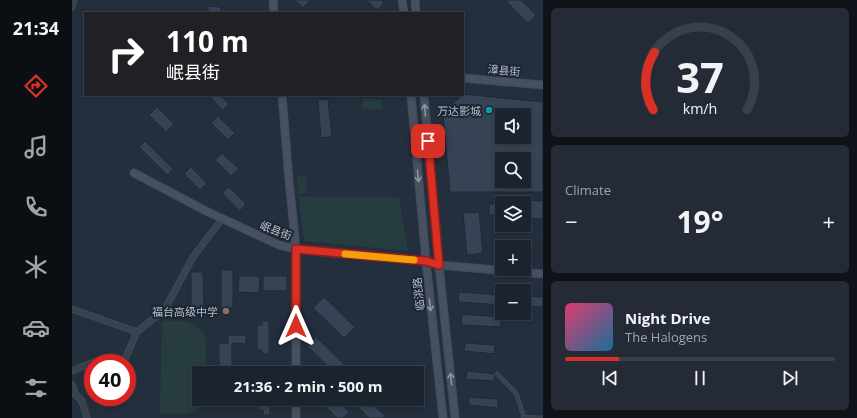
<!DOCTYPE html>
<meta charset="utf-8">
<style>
:root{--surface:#1b232e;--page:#242b36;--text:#f1f3f6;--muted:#a0a4aa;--line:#39404a;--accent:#d93025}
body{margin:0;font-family:"Open Sans","Noto Sans SC",sans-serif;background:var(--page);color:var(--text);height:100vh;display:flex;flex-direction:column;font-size:15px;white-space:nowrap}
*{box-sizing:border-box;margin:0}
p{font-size:13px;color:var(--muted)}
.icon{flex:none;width:22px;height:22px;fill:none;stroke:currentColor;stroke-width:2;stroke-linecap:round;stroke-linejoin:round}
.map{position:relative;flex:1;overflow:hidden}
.side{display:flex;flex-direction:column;gap:8px;padding:8px;background:#0f1319;width:314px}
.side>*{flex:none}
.guide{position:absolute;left:12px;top:12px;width:380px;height:84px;border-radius:0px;box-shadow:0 2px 6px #0003,0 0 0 1px var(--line);background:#202124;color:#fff;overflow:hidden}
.buttons{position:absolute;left:423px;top:108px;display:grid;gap:8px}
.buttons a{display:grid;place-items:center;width:36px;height:36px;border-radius:0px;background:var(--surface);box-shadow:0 2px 6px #0003,0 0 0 1px var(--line);font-size:20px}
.speed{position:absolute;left:12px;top:354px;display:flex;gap:8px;font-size:20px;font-weight:700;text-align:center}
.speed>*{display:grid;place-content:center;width:52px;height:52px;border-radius:50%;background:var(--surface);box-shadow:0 2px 6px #0003,0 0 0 1px var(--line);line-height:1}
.speed .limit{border:6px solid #d22;background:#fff;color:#111}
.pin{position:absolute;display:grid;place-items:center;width:34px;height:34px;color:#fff;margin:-17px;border-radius:8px;box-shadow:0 2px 6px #0006}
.me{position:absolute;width:44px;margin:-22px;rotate:0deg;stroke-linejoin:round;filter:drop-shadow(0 0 3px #0008)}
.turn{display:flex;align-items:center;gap:14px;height:84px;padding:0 16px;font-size:18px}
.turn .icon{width:52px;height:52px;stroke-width:2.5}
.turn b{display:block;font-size:28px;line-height:34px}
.big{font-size:30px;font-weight:700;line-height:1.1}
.side .tile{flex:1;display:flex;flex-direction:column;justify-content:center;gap:6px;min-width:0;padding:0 14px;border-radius:6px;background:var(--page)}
.side .dial{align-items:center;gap:0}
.dial svg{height:104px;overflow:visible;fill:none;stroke:var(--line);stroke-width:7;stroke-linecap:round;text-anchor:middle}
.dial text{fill:var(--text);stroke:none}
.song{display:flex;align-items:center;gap:12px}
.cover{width:48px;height:48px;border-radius:6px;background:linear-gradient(135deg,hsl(340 70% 55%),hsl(200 70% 35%))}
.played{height:4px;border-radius:2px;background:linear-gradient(90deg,var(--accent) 20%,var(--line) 20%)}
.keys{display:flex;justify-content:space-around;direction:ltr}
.heat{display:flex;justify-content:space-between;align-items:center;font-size:22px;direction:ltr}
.trip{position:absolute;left:120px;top:366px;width:232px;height:40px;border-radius:0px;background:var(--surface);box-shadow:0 2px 6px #0003,0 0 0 1px var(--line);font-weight:700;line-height:40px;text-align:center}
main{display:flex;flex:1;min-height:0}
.menu{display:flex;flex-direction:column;width:72px;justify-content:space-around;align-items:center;background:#0b0e12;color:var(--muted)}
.menu .icon{width:28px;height:28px}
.menu .selected{color:var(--accent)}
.menu b{font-size:18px;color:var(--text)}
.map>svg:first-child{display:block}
.green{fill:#263c3f}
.building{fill:#364354;stroke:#1f2835;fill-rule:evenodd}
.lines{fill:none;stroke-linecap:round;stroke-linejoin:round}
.lane-casing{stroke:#414a57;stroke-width:4.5}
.street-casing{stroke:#414a57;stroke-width:7}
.secondary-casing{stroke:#414a57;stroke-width:9}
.lane{stroke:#38414e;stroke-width:2.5}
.street{stroke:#38414e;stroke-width:5}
.secondary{stroke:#465061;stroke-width:7}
.oneway{stroke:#8e96a5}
.route-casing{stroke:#8d1f18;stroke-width:10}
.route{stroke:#d93025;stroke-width:7}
.slow{stroke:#f59e0b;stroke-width:7}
.culture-dot{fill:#0f9aa8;stroke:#1d2633;stroke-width:1.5}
.education-dot{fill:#8d6e63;stroke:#1d2633;stroke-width:1.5}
.labels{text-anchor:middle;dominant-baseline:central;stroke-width:4;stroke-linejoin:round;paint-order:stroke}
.street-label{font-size:11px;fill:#b4bcc9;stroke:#1d2633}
.poi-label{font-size:11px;fill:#b4bcc9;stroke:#1d2633;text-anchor:end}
</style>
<main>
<nav class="menu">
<b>21:34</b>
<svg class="icon selected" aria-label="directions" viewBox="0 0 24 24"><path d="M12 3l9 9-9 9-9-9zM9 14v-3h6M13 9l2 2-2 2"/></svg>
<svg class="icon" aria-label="music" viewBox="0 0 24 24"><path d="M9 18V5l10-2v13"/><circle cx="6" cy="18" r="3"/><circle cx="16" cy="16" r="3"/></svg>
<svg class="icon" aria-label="phone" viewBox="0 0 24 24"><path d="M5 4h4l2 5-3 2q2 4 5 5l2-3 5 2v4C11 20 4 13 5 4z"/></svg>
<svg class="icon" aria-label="climate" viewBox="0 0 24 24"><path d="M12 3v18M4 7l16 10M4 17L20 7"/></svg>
<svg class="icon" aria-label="car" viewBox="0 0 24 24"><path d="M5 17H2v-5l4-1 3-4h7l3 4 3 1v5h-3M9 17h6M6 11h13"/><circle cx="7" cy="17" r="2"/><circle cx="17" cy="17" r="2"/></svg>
<svg class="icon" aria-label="filters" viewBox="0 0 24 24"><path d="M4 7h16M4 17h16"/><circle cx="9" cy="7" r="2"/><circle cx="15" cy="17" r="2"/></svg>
</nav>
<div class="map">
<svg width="471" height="418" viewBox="0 0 471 418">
<rect width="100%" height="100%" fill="#242f3e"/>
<path class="green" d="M 291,98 L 311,100 L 310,110 L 290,108 Z
M 234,175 L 235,193 L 226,194 L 225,176 Z
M 227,197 L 327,197 L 336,251 L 232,241 Z
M 90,321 L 113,321 L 122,324 L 131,332 L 134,338 L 134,373 L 127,373 L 127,399 L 133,399 C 125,418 106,414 88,413 Z"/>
<path class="building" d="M 223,0 L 238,0 L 231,8 Z
M 294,0 L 309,0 L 312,3 L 305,10 Z
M 433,0 L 449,0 L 464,15 L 456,23 Z
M 136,6 L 149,7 L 148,13 L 132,13 L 132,12 L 136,13 Z
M 391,94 L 471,102 L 471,192 L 378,192 L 371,114 ZM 430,115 L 452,115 L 452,137 L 430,137 ZM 430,159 L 452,159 L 452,181 L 430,181 Z
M 136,95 L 148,95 L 157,104 L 151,110 Z
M 256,99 L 260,137 L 249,138 L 246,100 Z
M 85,107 L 102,124 L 94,132 L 77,115 Z
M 146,116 L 163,133 L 156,140 L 139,123 Z
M 73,141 L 101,169 L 95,175 L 67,147 Z
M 150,153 L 167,169 L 159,176 L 143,160 Z
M 119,167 L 135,183 L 128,190 L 112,174 Z
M 157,187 L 174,204 L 168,211 L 150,193 Z
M 446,200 L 471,201 L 471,219 L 452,218 L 452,203 L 446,203 Z
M 417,204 L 430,204 L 430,215 L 417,215 Z
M 407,212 L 411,253 L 395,255 L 391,213 Z
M 149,270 L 161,270 L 161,308 L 149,308 Z
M 119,272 L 131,272 L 132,310 L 119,310 Z
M 167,276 L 188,276 L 187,293 L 166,292 Z
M 191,276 L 215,276 L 215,291 L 191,291 Z
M 387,292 L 430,295 L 430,305 L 386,302 Z
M 452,296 L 471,297 L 471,307 L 452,306 Z
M 252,297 L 283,327 L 272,338 L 241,308 Z
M 390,314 L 429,317 L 429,327 L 389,325 Z
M 190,321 L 197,321 L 197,354 L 190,354 L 190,350 L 185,350 L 185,325 L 190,325 Z
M 156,335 L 174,335 L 174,344 L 160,343 L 160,373 L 147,373 L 147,343 L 156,343 Z
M 244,337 L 274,366 L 268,373 L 263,373 L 235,346 Z
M 393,343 L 423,345 L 422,354 L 392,351 Z
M 395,371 L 423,374 L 422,381 L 394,379 Z
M 397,397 L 426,399 L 426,408 L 397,405 Z
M 160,399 L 174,399 L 174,402 L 160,402 Z
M 186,399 L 198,399 L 198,415 L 191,415 L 191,410 L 186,410 Z
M 246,399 L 264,399 L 277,412 L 271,418 L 265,418 Z
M 283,399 L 295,399 L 313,416 L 311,418 L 297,418 L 281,402 Z"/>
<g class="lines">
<defs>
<path id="lane" d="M 425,374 L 444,393 L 451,414 L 451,418
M 451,417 L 471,418"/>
<path id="street" d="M 0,7 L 2,0
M 0,309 L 65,332
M 0,371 L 24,361 L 53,359 L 65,332 L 93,309 L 121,257 L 150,219
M 0,384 L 3,394
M 0,391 L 10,401 L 15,418"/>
<path id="secondary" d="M 201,0 L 202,13
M 330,0 L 332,13
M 343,0 L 344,13
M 391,78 L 471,85
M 210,95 L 217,180 L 224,249 L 224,373
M 339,95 L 354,261 L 371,418
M 352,95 L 367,265 L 383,418
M 62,173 L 136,212 L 207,245 L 224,249 L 251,252 L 354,261 L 367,265 L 471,274
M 224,399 L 224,418"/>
</defs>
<use href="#lane" class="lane-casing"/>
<use href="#street" class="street-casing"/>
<use href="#secondary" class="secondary-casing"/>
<use href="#lane" class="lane"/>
<use href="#street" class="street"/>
<use href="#secondary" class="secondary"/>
</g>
<defs><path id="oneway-shaft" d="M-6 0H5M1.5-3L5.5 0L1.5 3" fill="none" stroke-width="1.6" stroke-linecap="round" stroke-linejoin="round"/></defs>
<g class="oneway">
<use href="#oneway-shaft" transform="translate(353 110) rotate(-95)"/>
<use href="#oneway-shaft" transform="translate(346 176) rotate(85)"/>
<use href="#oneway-shaft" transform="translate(358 305) rotate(84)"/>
<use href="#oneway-shaft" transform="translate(379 379) rotate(-96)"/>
</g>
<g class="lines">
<defs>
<path id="route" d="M 224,326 L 224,249 L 354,261 L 367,265 L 356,141"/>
</defs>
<use href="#route" class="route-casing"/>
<use href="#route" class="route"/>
<path class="slow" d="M 273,254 L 342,260"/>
</g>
<circle class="culture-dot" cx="417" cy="110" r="4"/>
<circle class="education-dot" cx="154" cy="311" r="4"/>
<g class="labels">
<g class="street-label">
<text transform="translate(432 70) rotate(5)">漳县街</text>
<text transform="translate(204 230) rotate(21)">岷县街</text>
<text transform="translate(346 294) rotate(-96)">临洮路</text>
</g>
<g class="poi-label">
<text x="409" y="110">万达影城</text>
<text x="146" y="311">福台高级中学</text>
</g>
</g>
</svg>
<div class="buttons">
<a><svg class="icon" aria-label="sound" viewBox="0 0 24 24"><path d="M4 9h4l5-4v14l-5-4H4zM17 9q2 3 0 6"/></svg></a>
<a><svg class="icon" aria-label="search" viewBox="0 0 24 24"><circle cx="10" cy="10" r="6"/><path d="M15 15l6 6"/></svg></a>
<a><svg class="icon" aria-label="layers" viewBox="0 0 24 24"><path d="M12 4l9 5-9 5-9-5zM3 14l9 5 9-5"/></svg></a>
<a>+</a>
<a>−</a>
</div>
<div class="speed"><div class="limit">40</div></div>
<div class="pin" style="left:356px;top:141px;background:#d93025"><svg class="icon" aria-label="arrive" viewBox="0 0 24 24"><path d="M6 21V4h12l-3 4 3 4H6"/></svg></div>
<svg class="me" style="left:224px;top:326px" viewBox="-20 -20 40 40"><path d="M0-17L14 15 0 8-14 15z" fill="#d93025" stroke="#fff" stroke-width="4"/></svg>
<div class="trip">21:36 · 2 min · 500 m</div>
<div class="guide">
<div class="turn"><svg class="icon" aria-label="right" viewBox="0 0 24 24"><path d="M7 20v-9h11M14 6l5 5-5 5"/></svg><div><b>110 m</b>岷县街</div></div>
</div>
</div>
<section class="side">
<div class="tile dial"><svg viewBox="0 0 100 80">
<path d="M14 69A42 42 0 1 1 86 69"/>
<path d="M14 69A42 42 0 0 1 15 25" stroke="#d93025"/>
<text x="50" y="56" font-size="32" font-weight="700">37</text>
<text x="50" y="72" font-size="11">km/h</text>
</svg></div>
<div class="tile"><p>Climate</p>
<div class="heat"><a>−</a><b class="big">19°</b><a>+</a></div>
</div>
<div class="tile">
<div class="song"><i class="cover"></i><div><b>Night Drive</b><p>The Halogens</p></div></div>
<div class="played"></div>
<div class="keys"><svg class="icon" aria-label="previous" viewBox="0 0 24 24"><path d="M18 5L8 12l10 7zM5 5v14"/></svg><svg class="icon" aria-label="pause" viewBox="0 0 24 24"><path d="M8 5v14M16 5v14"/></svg><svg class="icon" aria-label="next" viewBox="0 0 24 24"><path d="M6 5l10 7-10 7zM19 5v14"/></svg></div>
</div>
</section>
</main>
